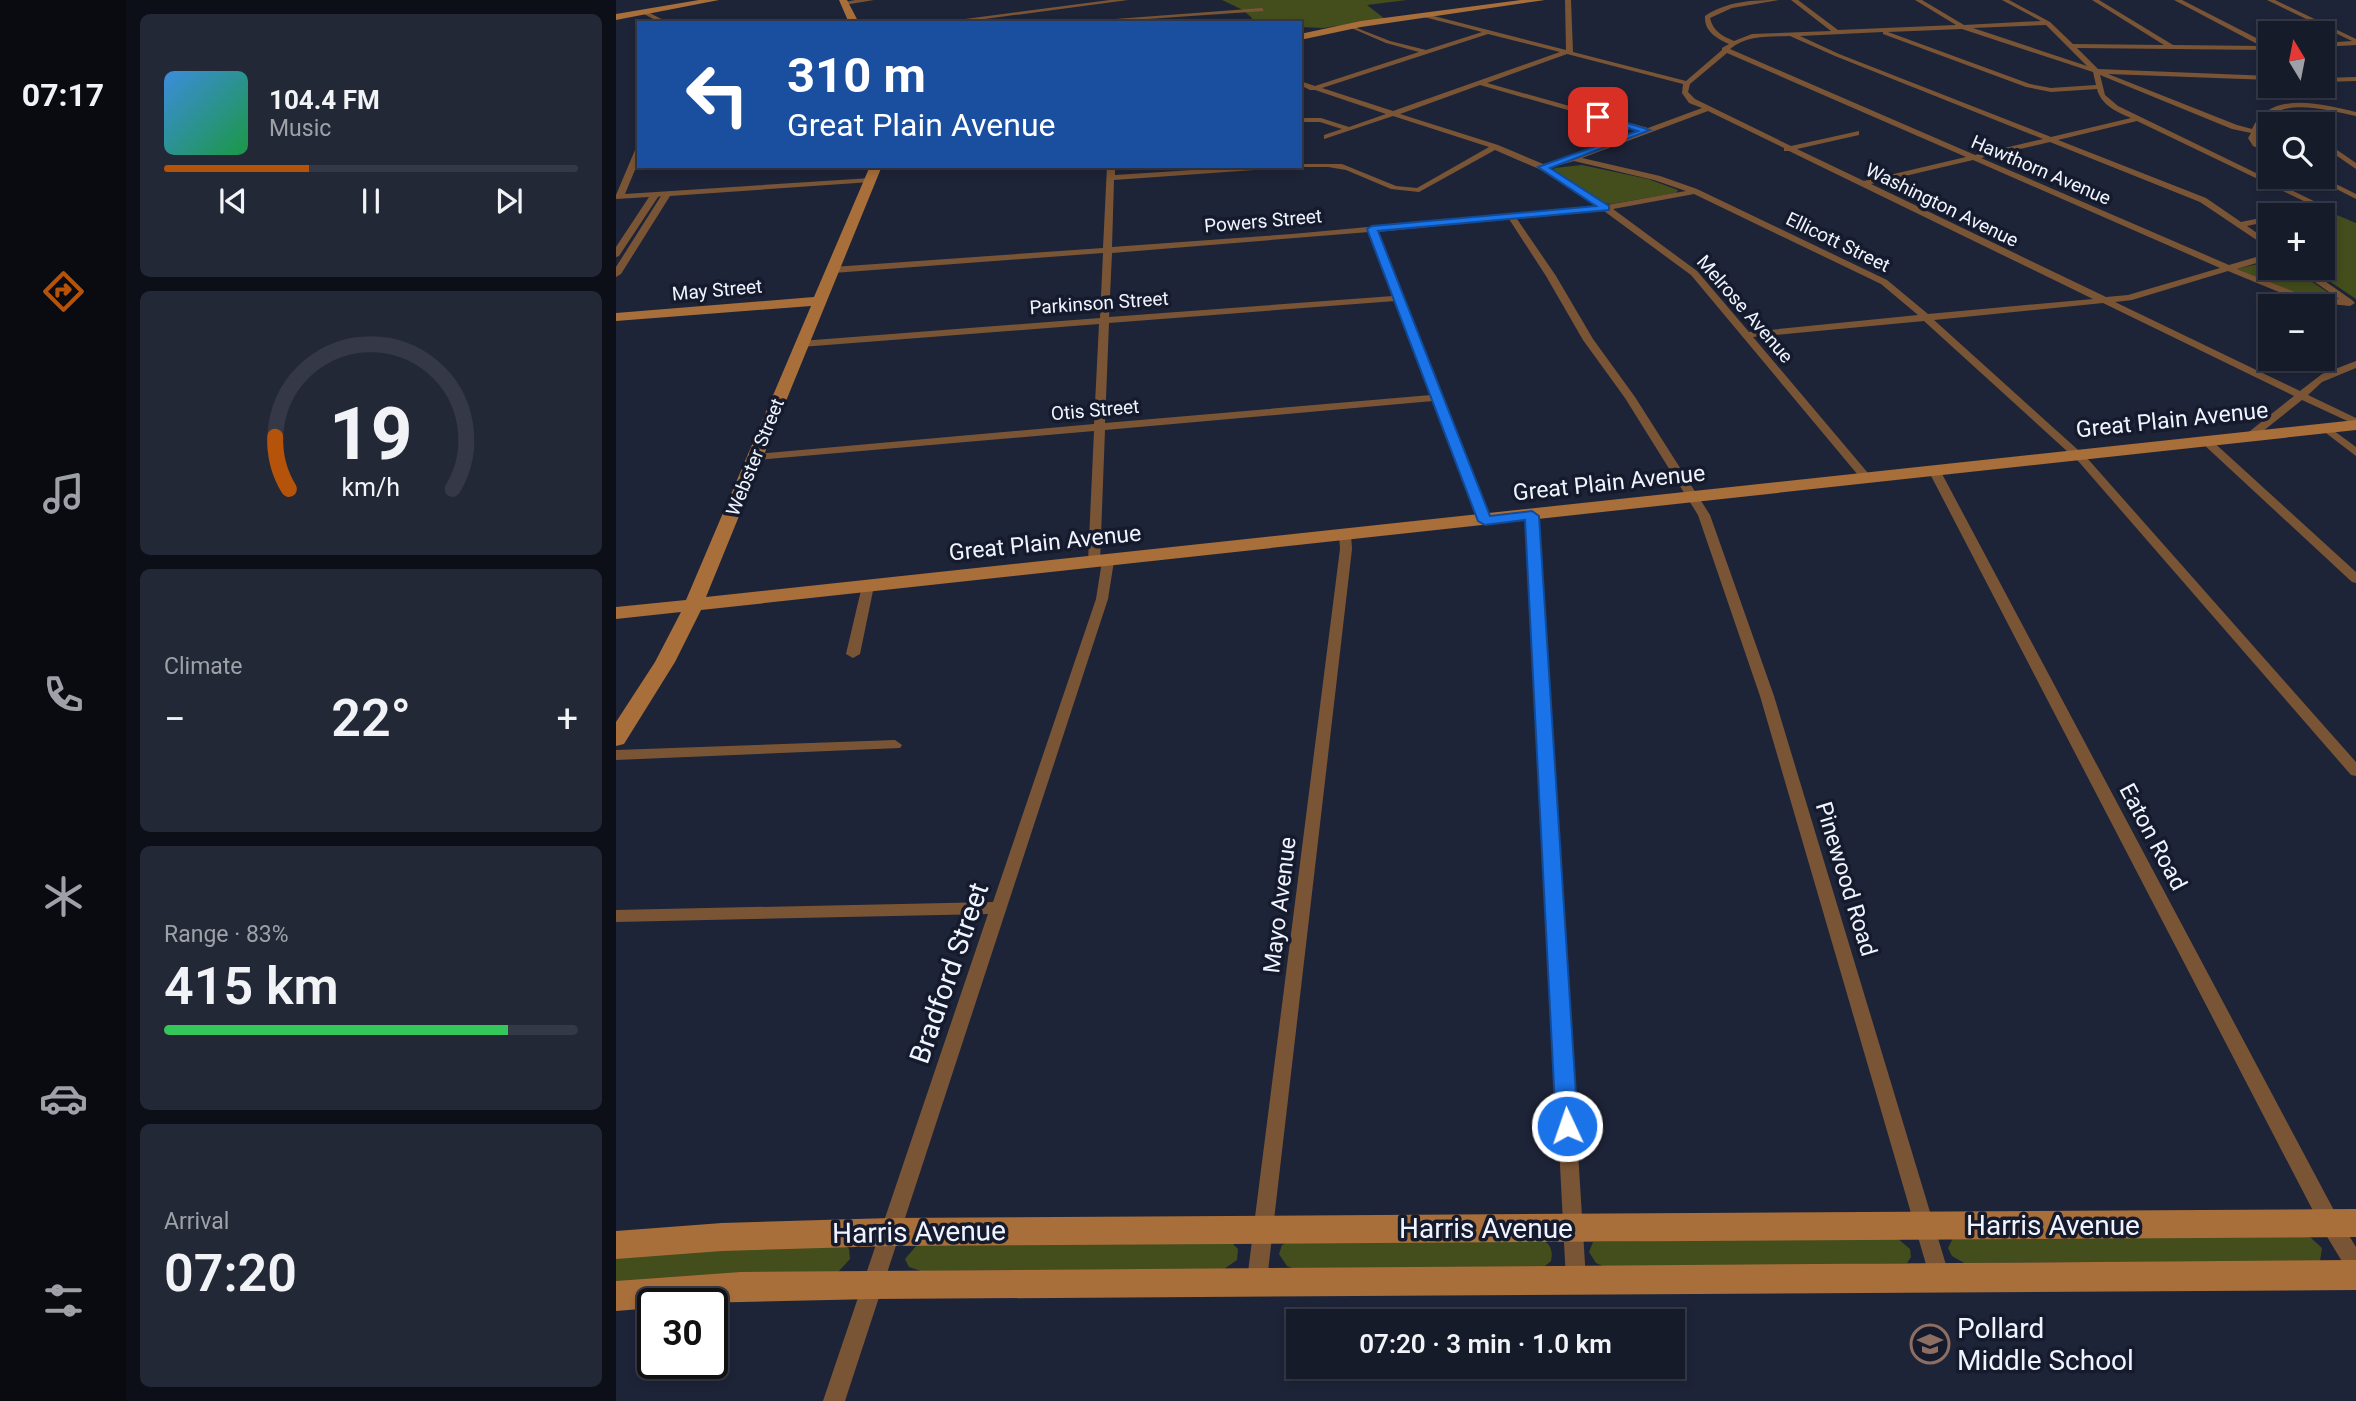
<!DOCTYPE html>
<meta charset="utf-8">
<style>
:root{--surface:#161b2a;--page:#232836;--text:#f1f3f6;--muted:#9ea1a8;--line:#353947;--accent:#b45309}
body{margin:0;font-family:Roboto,sans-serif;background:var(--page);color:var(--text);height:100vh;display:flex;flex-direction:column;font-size:26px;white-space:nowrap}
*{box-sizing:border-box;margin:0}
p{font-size:23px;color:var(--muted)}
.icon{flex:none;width:38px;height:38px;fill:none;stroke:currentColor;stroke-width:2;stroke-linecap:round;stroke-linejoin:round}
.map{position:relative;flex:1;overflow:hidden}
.sheet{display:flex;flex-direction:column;gap:14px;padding:14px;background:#0c0f17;width:490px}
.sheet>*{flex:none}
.top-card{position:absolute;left:21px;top:21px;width:665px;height:147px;border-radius:0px;box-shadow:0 4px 10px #0003,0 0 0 2px var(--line);background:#1a4fa0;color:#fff;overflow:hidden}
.needle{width:46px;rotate:350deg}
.buttons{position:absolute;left:1642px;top:21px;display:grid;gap:14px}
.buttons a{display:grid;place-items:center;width:77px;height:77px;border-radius:0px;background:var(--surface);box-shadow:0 4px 10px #0003,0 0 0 2px var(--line);font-size:35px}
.speed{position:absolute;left:21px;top:1288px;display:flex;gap:14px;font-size:35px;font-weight:700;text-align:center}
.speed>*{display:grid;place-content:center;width:91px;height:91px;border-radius:50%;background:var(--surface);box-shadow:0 4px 10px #0003,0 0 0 2px var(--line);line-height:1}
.speed .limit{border:4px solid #111;border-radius:10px;background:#fff;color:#111}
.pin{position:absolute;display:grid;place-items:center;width:60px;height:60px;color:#fff;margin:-30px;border-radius:14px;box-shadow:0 4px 10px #0006}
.me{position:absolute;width:77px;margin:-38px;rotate:357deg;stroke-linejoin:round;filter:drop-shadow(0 0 5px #0008)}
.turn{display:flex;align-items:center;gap:24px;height:147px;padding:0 35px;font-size:32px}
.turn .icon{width:91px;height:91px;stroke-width:2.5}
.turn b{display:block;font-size:49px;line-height:60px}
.big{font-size:52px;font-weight:600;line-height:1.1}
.sheet .widget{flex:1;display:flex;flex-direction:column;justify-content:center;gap:10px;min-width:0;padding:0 24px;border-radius:10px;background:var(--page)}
.sheet .dial{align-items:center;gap:0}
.dial svg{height:182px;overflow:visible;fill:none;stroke:var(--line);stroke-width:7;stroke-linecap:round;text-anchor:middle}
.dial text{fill:var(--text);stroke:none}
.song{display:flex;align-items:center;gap:21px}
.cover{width:84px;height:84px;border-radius:10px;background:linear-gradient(135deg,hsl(210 70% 55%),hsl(140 70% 35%))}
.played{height:7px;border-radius:4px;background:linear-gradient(90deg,var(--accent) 35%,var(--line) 35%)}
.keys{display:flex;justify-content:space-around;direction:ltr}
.heat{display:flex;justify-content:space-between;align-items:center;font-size:38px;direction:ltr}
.charge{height:10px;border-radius:5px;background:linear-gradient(90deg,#34c759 83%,var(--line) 0)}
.trip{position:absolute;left:670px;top:1309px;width:399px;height:70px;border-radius:0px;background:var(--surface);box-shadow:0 4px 10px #0003,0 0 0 2px var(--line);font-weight:600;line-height:70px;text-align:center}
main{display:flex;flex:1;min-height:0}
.tab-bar{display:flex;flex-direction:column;width:126px;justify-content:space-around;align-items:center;background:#090b11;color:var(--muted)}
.tab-bar .icon{width:49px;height:49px}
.tab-bar .selected{color:var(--accent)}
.tab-bar b{font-size:32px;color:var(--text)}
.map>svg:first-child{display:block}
.green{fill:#444d1c}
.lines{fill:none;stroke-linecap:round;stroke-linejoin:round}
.street{fill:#7a5535;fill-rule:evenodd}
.secondary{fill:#a96f3a;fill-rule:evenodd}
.route{fill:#1a73e8;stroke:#114b97;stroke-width:2}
.labels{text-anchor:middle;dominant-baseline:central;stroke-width:7;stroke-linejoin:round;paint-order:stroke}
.far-street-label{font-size:19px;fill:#f0f4ff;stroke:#151b2d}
.street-label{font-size:23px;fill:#f0f4ff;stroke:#151b2d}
.near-street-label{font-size:28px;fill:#f0f4ff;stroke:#151b2d}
.near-poi-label{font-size:28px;fill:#f0f4ff;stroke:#151b2d;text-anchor:start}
</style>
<main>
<nav class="tab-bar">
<b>07:17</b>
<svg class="icon selected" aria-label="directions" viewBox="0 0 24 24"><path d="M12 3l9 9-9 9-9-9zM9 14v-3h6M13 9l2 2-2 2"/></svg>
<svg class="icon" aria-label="music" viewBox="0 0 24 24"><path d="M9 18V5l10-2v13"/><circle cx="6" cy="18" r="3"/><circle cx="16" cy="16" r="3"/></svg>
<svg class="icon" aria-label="phone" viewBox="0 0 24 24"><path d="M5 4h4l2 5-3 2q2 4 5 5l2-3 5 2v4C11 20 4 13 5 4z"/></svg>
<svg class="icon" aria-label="climate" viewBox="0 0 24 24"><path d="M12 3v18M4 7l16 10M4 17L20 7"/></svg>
<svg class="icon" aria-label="car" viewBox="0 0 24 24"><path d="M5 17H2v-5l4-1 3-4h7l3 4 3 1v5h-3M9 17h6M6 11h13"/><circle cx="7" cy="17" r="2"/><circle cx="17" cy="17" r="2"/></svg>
<svg class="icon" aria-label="filters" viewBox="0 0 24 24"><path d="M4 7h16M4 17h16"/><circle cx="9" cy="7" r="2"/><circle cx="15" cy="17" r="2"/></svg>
</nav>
<section class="sheet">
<div class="widget">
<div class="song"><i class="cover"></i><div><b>104.4 FM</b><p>Music</p></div></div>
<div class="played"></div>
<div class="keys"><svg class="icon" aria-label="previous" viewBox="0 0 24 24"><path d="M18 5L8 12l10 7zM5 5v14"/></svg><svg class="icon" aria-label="pause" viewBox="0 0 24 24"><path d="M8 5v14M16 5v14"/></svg><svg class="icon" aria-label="next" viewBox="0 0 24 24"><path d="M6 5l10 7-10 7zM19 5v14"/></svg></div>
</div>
<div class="widget dial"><svg viewBox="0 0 100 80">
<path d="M14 69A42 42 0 1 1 86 69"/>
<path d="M14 69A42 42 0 0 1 8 46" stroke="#b45309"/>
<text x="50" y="56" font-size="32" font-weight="700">19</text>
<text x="50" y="72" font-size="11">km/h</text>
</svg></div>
<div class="widget"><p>Climate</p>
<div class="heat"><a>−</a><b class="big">22°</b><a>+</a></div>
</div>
<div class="widget"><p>Range · 83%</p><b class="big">415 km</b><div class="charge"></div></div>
<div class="widget"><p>Arrival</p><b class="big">07:20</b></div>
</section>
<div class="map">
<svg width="1740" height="1401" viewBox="0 0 1740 1401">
<rect width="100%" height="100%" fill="#1e2438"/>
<path class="green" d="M 606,0 L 791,0 L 751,5 L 769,19 L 707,28 L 684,27 L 684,23 L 635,23 L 636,18 L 627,10 Z
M 966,165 L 1032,179 L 1062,190 L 1060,193 L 995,204 L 987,203 L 939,171 L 938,168 Z
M 1716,213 L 1740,223 L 1740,299 L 1694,268 L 1706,268 L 1706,215 L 1702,215 Z
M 1654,261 L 1654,268 L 1675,268 L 1722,299 L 1689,297 L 1621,269 Z
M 1280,1237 L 1294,1249 L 1295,1257 L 1291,1263 L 991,1268 L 980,1263 L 973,1252 L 977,1242 Z
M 1694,1237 L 1706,1248 L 1704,1261 L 1348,1263 L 1336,1256 L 1332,1248 L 1337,1238 Z
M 927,1240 C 935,1245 937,1251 935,1261 L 928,1267 L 681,1270 L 671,1266 L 663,1254 L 666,1245 L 672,1242 Z
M 616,1243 L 622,1249 L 621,1260 L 608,1269 L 305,1271 L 293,1267 L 289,1259 L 301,1245 Z
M 229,1245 L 233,1249 L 234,1259 L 222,1272 L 0,1285 L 0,1256 L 94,1250 Z"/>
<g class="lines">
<path class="street" d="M 239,0 L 258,0 L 228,5 L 225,3 Z
M 494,0 L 512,0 L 339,23 L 319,23 Z
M 949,0 L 955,0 L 957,52 L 1070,81 L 1106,50 L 1106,48 L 1113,44 C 1100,38 1088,31 1089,16 C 1111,1 1137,0 1163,0 L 1116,8 L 1094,18 C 1097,31 1106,36 1118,41 L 1136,34 L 1215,31 L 1175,0 L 1182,0 L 1222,30 L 1340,25 L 1299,0 L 1306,0 L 1348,25 L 1425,21 L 1386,0 L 1393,0 L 1434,22 L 1457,44 L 1548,45 L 1476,0 L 1483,0 L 1557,45 L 1645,46 L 1558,0 L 1566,0 L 1654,45 L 1654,50 L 1461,48 L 1482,69 L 1654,76 L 1654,80 L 1492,74 L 1621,125 L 1636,129 C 1654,89 1708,105 1740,112 L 1740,116 C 1710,110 1659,94 1643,130 L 1654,133 L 1654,137 L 1641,134 L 1640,138 L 1654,149 L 1654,154 L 1637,146 L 1632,138 L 1635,133 L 1616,129 L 1484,75 L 1489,95 L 1502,106 L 1710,207 L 1679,215 L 1664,215 L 1698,206 L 1521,121 L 1442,140 L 1590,198 L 1625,222 L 1654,216 L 1654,221 L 1631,226 L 1654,242 L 1654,249 L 1584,202 L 1434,142 L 1365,158 L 1613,265 L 1654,253 L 1654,259 L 1621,269 L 1689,296 L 1723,299 L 1679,268 L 1690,268 L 1736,300 L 1739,303 L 1734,306 L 1685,301 L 1612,271 L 1516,300 L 1499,302 L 1684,391 L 1706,374 L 1740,361 L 1740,368 L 1706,382 L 1692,395 L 1740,418 L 1740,425 L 1686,400 L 1637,439 L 1629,439 L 1629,435 L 1678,396 L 1487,303 L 1318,320 L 1471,458 L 1740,762 L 1740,776 L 1735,775 L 1463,462 L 1308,321 L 1137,337 L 1257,479 L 1251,482 L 1247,481 L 1075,275 L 988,211 L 901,219 L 940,276 L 977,339 L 1019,397 L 1094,515 L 1158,696 L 1334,1278 L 1331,1285 L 1324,1288 L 1317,1285 L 1314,1278 L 1144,696 L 1082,515 L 1009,398 L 967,340 L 930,276 L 893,219 L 761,232 L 875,521 L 873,524 L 869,525 L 863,521 L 817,401 L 489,430 L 484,562 L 478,566 L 472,562 L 478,431 L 140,460 L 134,457 L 140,454 L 478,424 L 483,324 L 185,347 L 180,344 L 185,341 L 484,318 L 487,253 L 217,273 L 212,270 L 217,267 L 487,248 L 491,166 L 499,166 L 499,175 L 638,166 L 684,166 L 684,164 L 726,164 L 780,186 L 801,188 L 873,147 L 777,116 L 708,139 L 708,135 L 726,129 L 704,122 L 684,122 L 684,118 L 705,118 L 733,127 L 770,114 L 699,90 L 694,90 L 684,85 L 684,81 L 699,86 L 803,52 L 770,43 L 733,27 L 733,25 L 774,41 L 810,50 L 866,32 L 808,17 L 810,14 L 950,50 ZM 1430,25 L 1471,66 L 1357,28 ZM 1346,29 L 1477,72 L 1480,85 L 1435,88 L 1414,84 L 1272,32 ZM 1267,32 L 1267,34 L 1410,87 L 1435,92 L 1481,89 C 1485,105 1501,112 1515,118 L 1435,137 L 1223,54 L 1184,36 ZM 872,34 L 944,52 L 777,111 L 706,88 ZM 1174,36 L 1219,56 L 1427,139 L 1359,155 L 1114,49 C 1131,35 1153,37 1174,36 ZM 1111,53 L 1350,157 L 1248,181 L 1181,149 L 1243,135 L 1243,131 L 1175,146 L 1079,99 L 1072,92 L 1074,84 ZM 951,54 L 1067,84 L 1066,93 L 1073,103 L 1086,108 L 1032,128 L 871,83 ZM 864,85 L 1025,131 L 944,160 L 927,164 L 882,145 L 784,114 ZM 1092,111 L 1168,148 L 1168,151 L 1173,151 L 1477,299 L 1312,314 L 1271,280 L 1081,189 L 1044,176 L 966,158 ZM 879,150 L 923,169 L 982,206 L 676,234 L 496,247 L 498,180 L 681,167 L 712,167 L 730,170 L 775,189 L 803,192 ZM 1357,160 L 1604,268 L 1512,295 L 1490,297 L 1255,184 ZM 958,161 L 1038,180 L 1070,191 L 991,205 L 933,168 ZM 1078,194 L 1265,284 L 1302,315 L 1133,332 L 1081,271 L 997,209 ZM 753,232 L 777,296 L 493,317 L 496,253 ZM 779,301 L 815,395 L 489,423 L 493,323 Z
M 1651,0 L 1659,0 L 1740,39 L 1740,45 L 1706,47 L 1706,43 L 1736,41 Z
M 646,8 L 648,11 L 502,21 L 499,19 Z
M 26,11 L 30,11 L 53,23 L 45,23 L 26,13 Z
M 1740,77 L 1740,81 L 1706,82 L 1706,78 Z
M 1711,143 L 1740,163 L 1740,169 L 1708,147 L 1707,145 Z
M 23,148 L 23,160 L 9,194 L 255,178 L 259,180 L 255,182 L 54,196 L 5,274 L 0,277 L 0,267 L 45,196 L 42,197 L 3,256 L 0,257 L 0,247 L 33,197 L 0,199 L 0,195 L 19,150 Z
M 1697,177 L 1706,177 L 1740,194 L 1740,199 Z
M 1710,425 L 1740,447 L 1740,456 L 1706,430 L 1706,426 Z
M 1590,438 L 1594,439 L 1740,572 L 1740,583 L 1736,582 L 1586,443 L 1586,439 Z
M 1319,469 L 1325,472 L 1721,1216 L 1740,1247 L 1740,1276 L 1733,1273 L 1707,1230 L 1313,472 Z
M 916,511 L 922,515 L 970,1280 L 967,1287 L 960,1290 L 953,1287 L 950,1280 L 910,515 Z
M 729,531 L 735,535 L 736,549 L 651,1280 L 648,1287 L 641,1290 L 634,1287 L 631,1280 L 724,549 L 723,535 Z
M 492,557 L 498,561 L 492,599 L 229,1401 L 207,1401 L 372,914 L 0,922 L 0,910 L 377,902 L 480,599 L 486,561 Z
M 252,582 L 258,586 L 244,654 L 237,658 L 230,654 L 246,586 Z
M 279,740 L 286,745 L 284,748 L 0,760 L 0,750 Z"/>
<path class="secondary" d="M 83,0 L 103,0 L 0,20 L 0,14 Z
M 223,0 L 231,0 L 243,23 L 233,23 Z
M 905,0 L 929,0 L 745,27 L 684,40 L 684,34 L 745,21 Z
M 254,166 L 266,166 L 90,597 L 1740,420 L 1740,430 L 85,610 L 59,662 L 8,744 L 0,746 L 0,722 L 39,662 L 65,612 L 0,619 L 0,607 L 70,600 L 195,306 L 0,321 L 0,313 L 198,297 Z
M 1740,1209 L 1740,1237 L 274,1246 L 106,1251 L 0,1259 L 0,1231 L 106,1223 L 274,1218 Z
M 1740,1260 L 1740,1290 L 257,1299 L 37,1304 L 37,1308 L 0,1311 L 0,1281 L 125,1272 Z"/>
</g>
<path class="route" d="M 982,114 L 1034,130 L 934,168 L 993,206 L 993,210 L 762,231 L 874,516 L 916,511 L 923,516 L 962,1126 L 959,1133 L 951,1136 L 943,1133 L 940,1126 L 909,520 L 869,525 L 862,521 L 751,229 L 756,226 L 980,206 L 922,167 L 1022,131 L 979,118 Z"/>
<defs>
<symbol id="school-ring" viewBox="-11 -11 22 22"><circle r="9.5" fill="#151b2d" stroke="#8d6e63" stroke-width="1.5"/><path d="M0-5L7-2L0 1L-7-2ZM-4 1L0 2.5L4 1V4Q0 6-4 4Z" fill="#8d6e63"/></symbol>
</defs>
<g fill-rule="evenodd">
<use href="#school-ring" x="1292" y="1322" width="44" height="44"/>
</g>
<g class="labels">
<g class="far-street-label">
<text transform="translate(1425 170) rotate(23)">Hawthorn Avenue</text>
<text transform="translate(1326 205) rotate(26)">Washington Avenue</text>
<text transform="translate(647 221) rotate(-5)">Powers Street</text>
<text transform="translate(1222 242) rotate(26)">Ellicott Street</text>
<text transform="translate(101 290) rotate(-5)">May Street</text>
<text transform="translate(483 303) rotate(-4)">Parkinson Street</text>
<text transform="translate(1129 309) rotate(49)">Melrose Avenue</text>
<text transform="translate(479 410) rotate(-5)">Otis Street</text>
<text transform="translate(139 457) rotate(-68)">Webster Street</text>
</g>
<g class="street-label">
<text transform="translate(1556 420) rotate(-6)">Great Plain Avenue</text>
<text transform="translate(993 483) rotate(-6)">Great Plain Avenue</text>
<text transform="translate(429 543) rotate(-6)">Great Plain Avenue</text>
<text transform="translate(1537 837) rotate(62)">Eaton Road</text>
<text transform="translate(1230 879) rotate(73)">Pinewood Road</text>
<text transform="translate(664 905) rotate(-83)">Mayo Avenue</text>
</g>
<g class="near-street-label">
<text transform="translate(333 973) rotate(-71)">Bradford Street</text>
<text x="1437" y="1225">Harris Avenue</text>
<text x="870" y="1228">Harris Avenue</text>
<text transform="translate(303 1232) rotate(-1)">Harris Avenue</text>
</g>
<g class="near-poi-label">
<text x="1341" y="1328">Pollard<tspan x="1341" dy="32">Middle School</tspan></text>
</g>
</g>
</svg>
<div class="buttons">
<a><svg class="needle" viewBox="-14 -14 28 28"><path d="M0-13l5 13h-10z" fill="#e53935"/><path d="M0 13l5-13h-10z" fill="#9ea1a8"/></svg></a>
<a><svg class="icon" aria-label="search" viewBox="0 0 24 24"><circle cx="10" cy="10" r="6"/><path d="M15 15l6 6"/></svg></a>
<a>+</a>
<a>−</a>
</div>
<div class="speed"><div class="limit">30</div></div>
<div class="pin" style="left:982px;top:117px;background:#d93025"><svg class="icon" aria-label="arrive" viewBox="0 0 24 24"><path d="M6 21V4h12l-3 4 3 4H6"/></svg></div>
<svg class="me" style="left:951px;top:1126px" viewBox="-20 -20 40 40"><circle r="17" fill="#1a73e8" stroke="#fff" stroke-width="3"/><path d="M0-11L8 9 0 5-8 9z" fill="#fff"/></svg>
<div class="trip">07:20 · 3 min · 1.0 km</div>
<div class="top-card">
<div class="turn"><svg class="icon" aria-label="left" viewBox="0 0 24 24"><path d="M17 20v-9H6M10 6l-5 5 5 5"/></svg><div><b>310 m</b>Great Plain Avenue</div></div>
</div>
</div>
</main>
